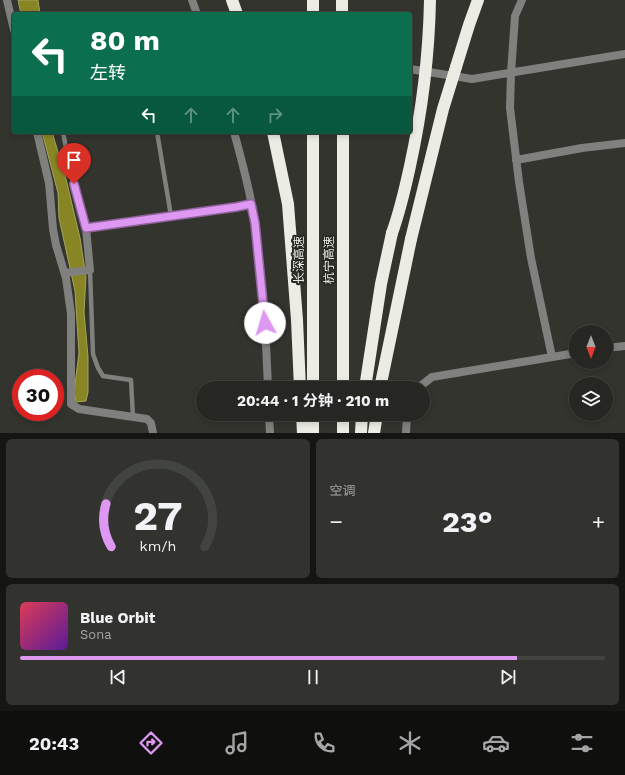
<!DOCTYPE html>
<html lang="zh">
<meta charset="utf-8">
<style>
:root{--surface:#262722;--page:#32332f;--text:#f1f3f6;--muted:#a4a5a5;--line:#424440;--accent:#de98f2}
body{margin:0;font-family:"Work Sans","Noto Sans SC",sans-serif;background:var(--page);color:var(--text);height:100vh;display:flex;flex-direction:column;font-size:15px;white-space:nowrap}
*{box-sizing:border-box;margin:0}
p{font-size:13px;color:var(--muted)}
.icon{flex:none;width:22px;height:22px;fill:none;stroke:currentColor;stroke-width:2;stroke-linecap:round;stroke-linejoin:round}
.map{position:relative;height:433px;overflow:hidden}
.sheet{display:flex;flex-direction:column;gap:6px;padding:6px;background:#151513;flex:1}
.sheet>*{flex:none}
.hud{position:absolute;left:12px;top:12px;width:400px;height:122px;border-radius:4px;box-shadow:0 2px 6px #0003,0 0 0 1px var(--line);background:#0b6e4f;color:#fff;overflow:hidden}
.needle{width:26px;rotate:180deg}
.fabs{position:absolute;left:569px;top:325px;display:grid;gap:8px}
.fabs a{display:grid;place-items:center;width:44px;height:44px;border-radius:50%;background:var(--surface);box-shadow:0 2px 6px #0003,0 0 0 1px var(--line);font-size:20px}
.speed{position:absolute;left:12px;top:369px;display:flex;gap:8px;font-size:20px;font-weight:700;text-align:center}
.speed>*{display:grid;place-content:center;width:52px;height:52px;border-radius:50%;background:var(--surface);box-shadow:0 2px 6px #0003,0 0 0 1px var(--line);line-height:1}
.speed .limit{border:6px solid #d22;background:#fff;color:#111}
.pin{position:absolute;display:grid;place-items:center;width:34px;height:34px;color:#fff;margin:-41px -17px;border-radius:50% 50% 50% 0;rotate:-45deg;box-shadow:0 0 4px #0007}
.pin .icon{rotate:45deg}
.me{position:absolute;width:44px;margin:-22px;rotate:354deg;stroke-linejoin:round;filter:drop-shadow(0 0 3px #0008)}
.turn{display:flex;align-items:center;gap:14px;height:84px;padding:0 12px;font-size:18px}
.turn .icon{width:52px;height:52px;stroke-width:2.5}
.turn b{display:block;font-size:28px;line-height:34px}
.lanes{display:flex;align-items:center;height:38px;padding:0 12px;background:#0003;justify-content:center;gap:20px;direction:ltr}
.lanes .off{opacity:.35}
.big{font-size:30px;font-weight:700;line-height:1.1}
.sheet .widget{flex:1;display:flex;flex-direction:column;justify-content:center;gap:6px;min-width:0;padding:0 14px;border-radius:6px;background:var(--page)}
.sheet .dial{align-items:center;gap:0}
.dial svg{height:104px;overflow:visible;fill:none;stroke:var(--line);stroke-width:7;stroke-linecap:round;text-anchor:middle}
.dial text{fill:var(--text);stroke:none}
.song{display:flex;align-items:center;gap:12px}
.cover{width:48px;height:48px;border-radius:6px;background:linear-gradient(135deg,hsl(350 70% 55%),hsl(270 70% 35%))}
.played{height:4px;border-radius:2px;background:linear-gradient(90deg,var(--accent) 85%,var(--line) 85%)}
.keys{display:flex;justify-content:space-around;direction:ltr}
.heat{display:flex;justify-content:space-between;align-items:center;font-size:22px;direction:ltr}
.sheet .tiles{flex:1;display:grid;gap:6px;grid-template-columns:1fr 1fr}
.widget:last-child{grid-column:span 2}
.trip{position:absolute;left:196px;top:381px;width:234px;height:40px;border-radius:20px;background:var(--surface);box-shadow:0 2px 6px #0003,0 0 0 1px var(--line);font-weight:700;line-height:40px;text-align:center}
.menu{display:flex;height:64px;justify-content:space-around;align-items:center;background:#0f100e;color:var(--muted)}
.menu .icon{width:28px;height:28px}
.menu .on{color:var(--accent)}
.menu b{font-size:18px;color:var(--text)}
.map>svg:first-child{display:block}
.water{fill:#888624;stroke:#a5a45e}
.lines{fill:none;stroke-linecap:round;stroke-linejoin:round}
.lane{stroke:#80807e;stroke-width:4.5}
.street{stroke:#80807e;stroke-width:8}
.highway{stroke:#ecece5;stroke-width:12}
.highway-bridge{stroke:#ecece5;stroke-width:12}
.route-casing{stroke:#90639d;stroke-width:10}
.route{stroke:#de98f2;stroke-width:7}
.labels{text-anchor:middle;dominant-baseline:central;stroke-width:4;stroke-linejoin:round;paint-order:stroke}
.street-label{font-size:12px;fill:#e9e9e6;stroke:#292a25}
</style>
<div class="map">
<svg width="625" height="433" viewBox="0 0 625 433">
<rect width="100%" height="100%" fill="#33342e"/>
<path class="water" d="M 18,0 L 38,0 L 40,14 L 21,14 Z
M 42,132 L 52,132 L 66,179 L 80,238 L 86,277 L 84,312 L 88,357 L 88,392 L 86,401 L 76,402 L 74,392 L 79,353 L 75,291 L 59,218 L 58,193 Z"/>
<g class="lines">
<path class="lane" d="M 63,132 L 70,169 L 86,228
M 157,132 L 171,216
M 90,270 L 93,354 L 98,368 L 103,376 L 131,380 L 133,417"/>
<path class="street" d="M 7,0 L 14,30
M 192,0 L 197,14
M 522,0 L 515,16 L 511,73 L 510,108 L 519,182 L 531,258 L 552,357
M 410,69 L 472,79 L 625,54
M 37,132 L 49,183 L 53,229 L 56,245 L 66,278 L 71,314 L 71,404 L 79,409 L 147,419 L 151,423 L 153,433
M 234,132 C 242,162 251,193 255,224 C 262,278 266,333 268,388
M 516,160 L 582,148 L 625,143
M 65,273 L 90,270 L 86,228 L 236,207 L 251,203
M 606,348 L 625,346
M 418,388 L 432,377 L 576,353
M 269,414 L 270,433
M 406,433 L 407,414"/>
<path class="highway" d="M 232,0 L 237,14
M 313,0 L 313,14
M 342,0 L 342,14
M 456,67 L 469,25 L 478,0
M 273,132 L 288,204 L 297,320 L 300,388
M 313,132 L 313,388
M 343,132 L 343,388
M 365,388 L 381,284 L 392,233
M 380,388 L 411,239
M 302,414 L 303,433
M 313,414 L 313,433
M 343,414 L 343,433
M 361,433 L 362,414
M 374,433 L 377,414"/>
<path class="highway-bridge" d="M 392,233 C 400,211 405,189 410,166 C 422,111 429,56 430,0
M 411,239 L 443,109 L 456,67"/>
</g>
<g class="lines">
<defs>
<path id="route" d="M 74,184 L 86,228 L 236,207 L 251,204 L 255,223 L 265,323"/>
</defs>
<use href="#route" class="route-casing"/>
<use href="#route" class="route"/>
</g>
<g class="labels">
<g class="street-label">
<text transform="translate(299 260) rotate(-90)">长深高速</text>
<text transform="translate(329 260) rotate(-90)">杭宁高速</text>
</g>
</g>
</svg>
<div class="fabs">
<a><svg class="needle" viewBox="-14 -14 28 28"><path d="M0-13l5 13h-10z" fill="#e53935"/><path d="M0 13l5-13h-10z" fill="#a4a5a5"/></svg></a>
<a><svg class="icon" aria-label="layers" viewBox="0 0 24 24"><path d="M12 4l9 5-9 5-9-5zM3 14l9 5 9-5"/></svg></a>
</div>
<div class="speed"><div class="limit">30</div></div>
<div class="pin" style="left:74px;top:184px;background:#d93025"><svg class="icon" aria-label="arrive" viewBox="0 0 24 24"><path d="M6 21V4h12l-3 4 3 4H6"/></svg></div>
<svg class="me" style="left:265px;top:323px" viewBox="-20 -20 40 40"><circle r="19" fill="#fff"/><path d="M0-13L10 11 0 6-10 11z" fill="#de98f2"/></svg>
<div class="trip">20:44 · 1 分钟 · 210 m</div>
<div class="hud">
<div class="turn"><svg class="icon" aria-label="left" viewBox="0 0 24 24"><path d="M17 20v-9H6M10 6l-5 5 5 5"/></svg><div><b>80 m</b>左转</div></div>
<div class="lanes"><svg class="icon" aria-label="left" viewBox="0 0 24 24"><path d="M17 20v-9H6M10 6l-5 5 5 5"/></svg><svg class="icon off" aria-label="ahead" viewBox="0 0 24 24"><path d="M12 20V5M6 11l6-6 6 6"/></svg><svg class="icon off" aria-label="ahead" viewBox="0 0 24 24"><path d="M12 20V5M6 11l6-6 6 6"/></svg><svg class="icon off" aria-label="right" viewBox="0 0 24 24"><path d="M7 20v-9h11M14 6l5 5-5 5"/></svg></div>
</div>
</div>
<section class="sheet">
<div class="tiles">
<div class="widget dial"><svg viewBox="0 0 100 80">
<path d="M14 69A42 42 0 1 1 86 69"/>
<path d="M14 69A42 42 0 0 1 10 36" stroke="#de98f2"/>
<text x="50" y="56" font-size="32" font-weight="700">27</text>
<text x="50" y="72" font-size="11">km/h</text>
</svg></div>
<div class="widget"><p>空调</p>
<div class="heat"><a>−</a><b class="big">23°</b><a>+</a></div>
</div>
<div class="widget">
<div class="song"><i class="cover"></i><div><b>Blue Orbit</b><p>Sona</p></div></div>
<div class="played"></div>
<div class="keys"><svg class="icon" aria-label="previous" viewBox="0 0 24 24"><path d="M18 5L8 12l10 7zM5 5v14"/></svg><svg class="icon" aria-label="pause" viewBox="0 0 24 24"><path d="M8 5v14M16 5v14"/></svg><svg class="icon" aria-label="next" viewBox="0 0 24 24"><path d="M6 5l10 7-10 7zM19 5v14"/></svg></div>
</div>
</div>
</section>
<nav class="menu">
<b>20:43</b>
<svg class="icon on" aria-label="directions" viewBox="0 0 24 24"><path d="M12 3l9 9-9 9-9-9zM9 14v-3h6M13 9l2 2-2 2"/></svg>
<svg class="icon" aria-label="music" viewBox="0 0 24 24"><path d="M9 18V5l10-2v13"/><circle cx="6" cy="18" r="3"/><circle cx="16" cy="16" r="3"/></svg>
<svg class="icon" aria-label="phone" viewBox="0 0 24 24"><path d="M5 4h4l2 5-3 2q2 4 5 5l2-3 5 2v4C11 20 4 13 5 4z"/></svg>
<svg class="icon" aria-label="climate" viewBox="0 0 24 24"><path d="M12 3v18M4 7l16 10M4 17L20 7"/></svg>
<svg class="icon" aria-label="car" viewBox="0 0 24 24"><path d="M5 17H2v-5l4-1 3-4h7l3 4 3 1v5h-3M9 17h6M6 11h13"/><circle cx="7" cy="17" r="2"/><circle cx="17" cy="17" r="2"/></svg>
<svg class="icon" aria-label="filters" viewBox="0 0 24 24"><path d="M4 7h16M4 17h16"/><circle cx="9" cy="7" r="2"/><circle cx="15" cy="17" r="2"/></svg>
</nav>
